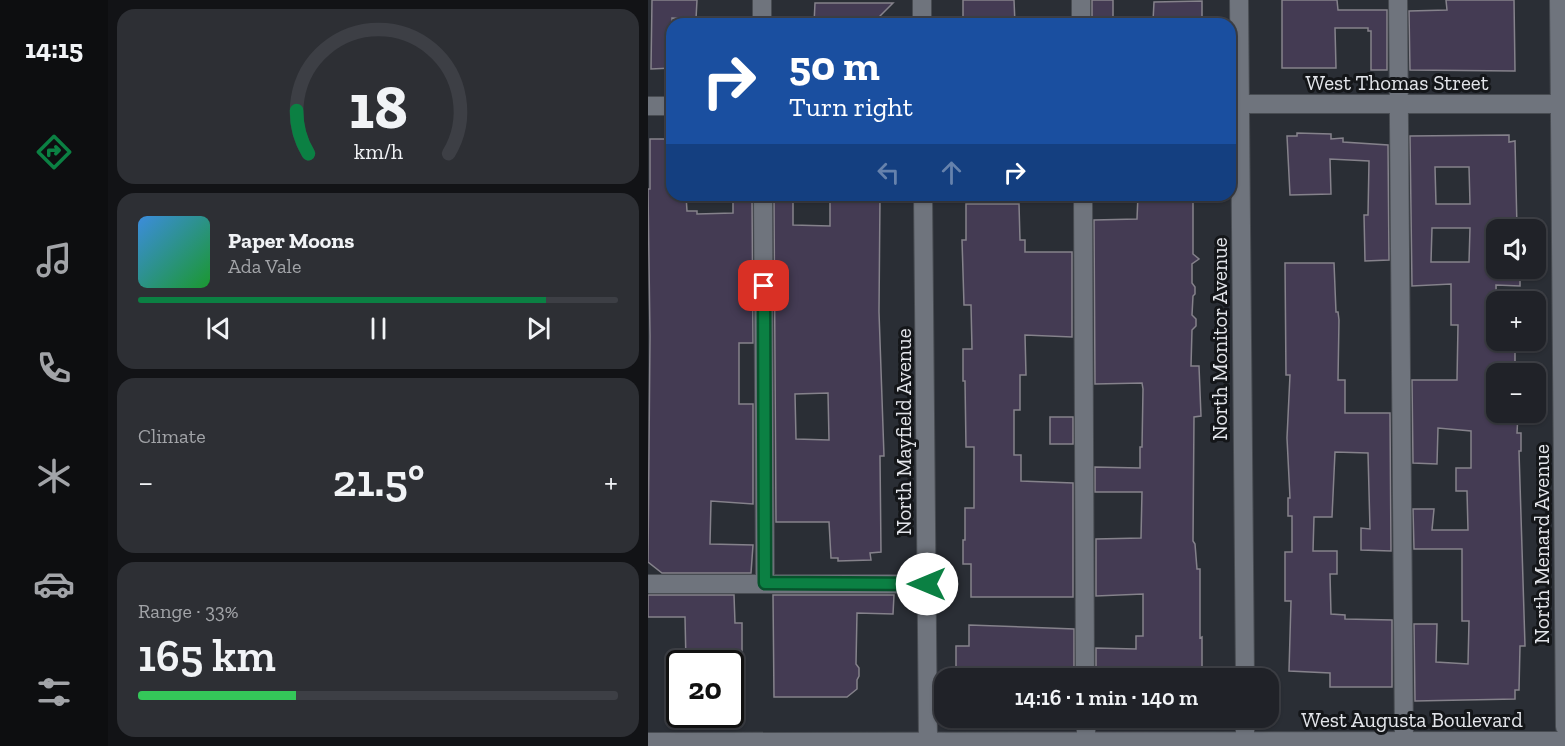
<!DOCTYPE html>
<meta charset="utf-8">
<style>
:root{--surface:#202228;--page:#2d2f34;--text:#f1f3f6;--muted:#a2a4a8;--line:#3d3f45;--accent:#0b8043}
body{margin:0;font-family:"Zilla Slab",serif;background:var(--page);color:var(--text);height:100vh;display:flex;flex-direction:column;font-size:22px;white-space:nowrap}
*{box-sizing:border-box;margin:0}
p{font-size:20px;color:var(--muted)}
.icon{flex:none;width:33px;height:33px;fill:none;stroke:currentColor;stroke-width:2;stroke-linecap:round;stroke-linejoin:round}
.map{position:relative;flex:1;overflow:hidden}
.sheet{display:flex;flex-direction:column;gap:9px;padding:9px;background:#121316;width:540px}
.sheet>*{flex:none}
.hud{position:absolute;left:18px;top:18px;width:570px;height:183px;border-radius:18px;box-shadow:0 2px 4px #0004,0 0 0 2px var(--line);background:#1a4fa0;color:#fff;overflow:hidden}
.controls{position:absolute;left:838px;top:219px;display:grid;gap:12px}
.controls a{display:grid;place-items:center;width:60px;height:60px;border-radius:12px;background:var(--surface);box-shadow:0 2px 4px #0004,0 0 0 2px var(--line);font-size:30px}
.speed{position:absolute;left:18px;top:650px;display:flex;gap:12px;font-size:30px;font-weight:700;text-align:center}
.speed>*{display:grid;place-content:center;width:78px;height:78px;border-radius:50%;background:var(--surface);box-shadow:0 2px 4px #0004,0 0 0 2px var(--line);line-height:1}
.speed .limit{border:3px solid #111;border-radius:9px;background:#fff;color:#111}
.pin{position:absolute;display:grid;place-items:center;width:51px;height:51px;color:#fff;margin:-26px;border-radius:12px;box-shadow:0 3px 9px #0006}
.me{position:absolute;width:66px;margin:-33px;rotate:270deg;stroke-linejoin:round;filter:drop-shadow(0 0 4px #0008)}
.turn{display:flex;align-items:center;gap:21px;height:126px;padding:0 24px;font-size:27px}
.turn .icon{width:78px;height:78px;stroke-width:2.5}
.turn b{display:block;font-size:42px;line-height:51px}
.lanes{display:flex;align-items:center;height:57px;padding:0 24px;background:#0003;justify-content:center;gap:30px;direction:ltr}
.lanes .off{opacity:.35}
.big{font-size:45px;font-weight:600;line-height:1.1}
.sheet .card{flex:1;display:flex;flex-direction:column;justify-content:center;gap:9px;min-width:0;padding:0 21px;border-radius:18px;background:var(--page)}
.sheet .dial{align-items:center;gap:0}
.dial svg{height:156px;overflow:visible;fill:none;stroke:var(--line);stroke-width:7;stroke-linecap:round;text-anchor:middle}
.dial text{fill:var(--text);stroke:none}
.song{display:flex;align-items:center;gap:18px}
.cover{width:72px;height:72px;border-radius:9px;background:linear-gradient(135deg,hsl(210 70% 55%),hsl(130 70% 35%))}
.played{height:6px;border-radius:3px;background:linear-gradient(90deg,var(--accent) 85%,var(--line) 85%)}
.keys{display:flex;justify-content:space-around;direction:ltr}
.heat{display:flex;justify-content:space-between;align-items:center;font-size:33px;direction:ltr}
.charge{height:9px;border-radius:4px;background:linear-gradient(90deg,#34c759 33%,var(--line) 0)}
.trip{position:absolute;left:286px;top:668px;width:345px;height:60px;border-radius:18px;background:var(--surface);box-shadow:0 2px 4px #0004,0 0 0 2px var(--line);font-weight:600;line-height:60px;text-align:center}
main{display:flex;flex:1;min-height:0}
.tab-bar{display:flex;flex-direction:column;width:108px;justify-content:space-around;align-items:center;background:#0d0e10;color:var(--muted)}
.tab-bar .icon{width:42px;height:42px}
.tab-bar .active{color:var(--accent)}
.tab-bar b{font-size:27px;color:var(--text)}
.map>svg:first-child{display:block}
.building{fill:#443b53;stroke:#85828b;stroke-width:1.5;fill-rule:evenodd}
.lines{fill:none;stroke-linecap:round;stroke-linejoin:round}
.minor-casing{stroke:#484c52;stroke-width:20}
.minor{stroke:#6f747d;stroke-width:18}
.route-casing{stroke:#07532c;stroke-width:15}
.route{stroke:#0b8043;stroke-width:10}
.labels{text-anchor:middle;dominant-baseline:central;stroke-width:6;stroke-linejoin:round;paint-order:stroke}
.street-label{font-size:21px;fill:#e3e5ea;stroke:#141619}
</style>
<main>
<nav class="tab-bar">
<b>14:15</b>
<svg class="icon active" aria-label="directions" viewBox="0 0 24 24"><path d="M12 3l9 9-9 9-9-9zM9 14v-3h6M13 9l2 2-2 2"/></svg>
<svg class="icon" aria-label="music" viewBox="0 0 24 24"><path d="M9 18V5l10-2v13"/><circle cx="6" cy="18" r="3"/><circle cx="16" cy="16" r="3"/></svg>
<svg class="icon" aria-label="phone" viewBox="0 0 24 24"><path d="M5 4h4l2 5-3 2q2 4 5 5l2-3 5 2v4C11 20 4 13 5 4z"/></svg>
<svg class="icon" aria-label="climate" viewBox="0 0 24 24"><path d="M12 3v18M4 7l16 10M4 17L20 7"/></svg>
<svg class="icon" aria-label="car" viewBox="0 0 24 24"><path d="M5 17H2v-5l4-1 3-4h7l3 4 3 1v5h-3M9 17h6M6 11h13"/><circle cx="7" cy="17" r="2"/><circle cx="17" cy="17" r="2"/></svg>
<svg class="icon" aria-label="filters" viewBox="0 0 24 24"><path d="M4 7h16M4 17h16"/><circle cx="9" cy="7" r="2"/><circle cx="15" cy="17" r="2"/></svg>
</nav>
<section class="sheet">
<div class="card dial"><svg viewBox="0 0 100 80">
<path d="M14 69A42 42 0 1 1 86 69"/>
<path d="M14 69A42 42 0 0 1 8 47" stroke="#0b8043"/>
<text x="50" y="56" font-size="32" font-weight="700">18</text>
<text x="50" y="72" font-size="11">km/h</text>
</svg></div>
<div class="card">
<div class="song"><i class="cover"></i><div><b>Paper Moons</b><p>Ada Vale</p></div></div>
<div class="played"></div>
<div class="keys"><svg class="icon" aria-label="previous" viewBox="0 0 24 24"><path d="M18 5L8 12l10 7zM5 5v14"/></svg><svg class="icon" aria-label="pause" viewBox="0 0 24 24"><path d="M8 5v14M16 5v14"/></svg><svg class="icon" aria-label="next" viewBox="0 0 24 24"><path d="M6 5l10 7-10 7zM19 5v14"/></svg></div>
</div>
<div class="card"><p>Climate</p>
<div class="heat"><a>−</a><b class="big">21.5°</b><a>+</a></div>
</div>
<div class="card"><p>Range · 33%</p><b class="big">165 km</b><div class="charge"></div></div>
</section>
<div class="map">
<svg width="917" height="746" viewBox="0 0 917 746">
<rect width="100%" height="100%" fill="#2a2e35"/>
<path class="building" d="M 4,0 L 49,0 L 48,19 L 24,18 L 24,68 L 3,69 Z
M 315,0 L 366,0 L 367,24 L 315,24 Z
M 444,0 L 465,0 L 465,22 L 444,22 Z
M 634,0 L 689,0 L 690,10 L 739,10 L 739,70 L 723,70 L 723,31 L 720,31 L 720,28 L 687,28 L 688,68 L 634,68 Z
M 798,0 L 866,0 L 867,71 L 762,70 L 761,11 L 799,10 Z
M 554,1 L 554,24 L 507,24 L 505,21 L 506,2 Z
M 167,3 L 245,3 L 225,23 L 166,24 Z
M 649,133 L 683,134 L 683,139 L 695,138 L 695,142 L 740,145 L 741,260 L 717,261 L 716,215 L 720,215 L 721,161 L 682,159 L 683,194 L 642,195 L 639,136 L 649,136 Z
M 861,135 L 861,142 L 867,141 L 869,228 L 849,228 L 849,268 L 872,268 L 872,286 L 848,285 L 849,340 L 864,340 L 863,349 L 867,352 L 867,374 L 849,374 L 849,412 L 870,414 L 869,433 L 873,433 L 873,451 L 871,451 L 877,646 L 872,646 L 871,690 L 867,690 L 867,699 L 767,701 L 766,624 L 789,624 L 788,662 L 820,664 L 821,621 L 814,621 L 814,549 L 766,549 L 765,509 L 786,509 L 784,530 L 820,530 L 819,491 L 808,491 L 808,468 L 823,468 L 823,431 L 790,428 L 789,464 L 765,463 L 764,380 L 809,380 L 810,325 L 803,325 L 803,284 L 764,286 L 762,136 ZM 787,167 L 821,167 L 822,204 L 788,204 ZM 784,228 L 822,228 L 821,262 L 783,262 Z
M 2,139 L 24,139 L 24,195 L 38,195 L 39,211 L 49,211 L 49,214 L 85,213 L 85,195 L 104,195 L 105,343 L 91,343 L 91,404 L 105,404 L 105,504 L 63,501 L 62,544 L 105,545 L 103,573 L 14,573 L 0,562 L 2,336 L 0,189 L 2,189 Z
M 490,195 L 545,195 L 545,254 L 551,259 L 544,264 L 544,283 L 547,287 L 547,294 L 545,296 L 544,315 L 548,319 L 548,326 L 544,330 L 543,366 L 551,366 L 553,416 L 546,417 L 545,541 L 547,544 L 549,569 L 552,569 L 552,638 L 554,637 L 554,678 L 448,678 L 448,648 L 488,649 L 488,636 L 495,636 L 495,594 L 448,596 L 448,539 L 493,538 L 494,492 L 447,492 L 447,467 L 492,468 L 492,447 L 494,447 L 495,389 L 494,383 L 447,384 L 446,220 L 489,219 Z
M 182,196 L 232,197 L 231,312 L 236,456 L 232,456 L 233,552 L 222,553 L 223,560 L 190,561 L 190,558 L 183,558 L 181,522 L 128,522 L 126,200 L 145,199 L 145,225 L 182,226 ZM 180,393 L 181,440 L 148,439 L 147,394 Z
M 318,204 L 371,204 L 372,240 L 377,240 L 377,252 L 424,252 L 424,337 L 377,335 L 378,375 L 372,375 L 372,410 L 366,410 L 366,455 L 373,455 L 373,481 L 425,483 L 425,597 L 323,597 L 323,564 L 315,564 L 315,540 L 317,540 L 317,508 L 326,508 L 326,447 L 318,447 L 317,381 L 315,381 L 315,349 L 324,349 L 323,305 L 316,305 L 314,240 L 318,240 Z
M 637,263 L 686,263 L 688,312 L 690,312 L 691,320 L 690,380 L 697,380 L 697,413 L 742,413 L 743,551 L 713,550 L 713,528 L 722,529 L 720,453 L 687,452 L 684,517 L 666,517 L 665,551 L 689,551 L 689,574 L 682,574 L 683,614 L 697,615 L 697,619 L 744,620 L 744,687 L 682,687 L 682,673 L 641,671 L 643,601 L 637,601 L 637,552 L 644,552 L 644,516 L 640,516 L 640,498 L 642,498 L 639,438 L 642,375 L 638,375 Z
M 402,417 L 425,417 L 425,444 L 402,444 Z
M 0,595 L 86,595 L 87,623 L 94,623 L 94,663 L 38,663 L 37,617 L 0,617 Z
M 125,595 L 246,595 L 245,614 L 209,613 L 208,664 L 211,668 L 211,676 L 209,680 L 209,689 L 199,697 L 126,697 Z
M 321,625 L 426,629 L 426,678 L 308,678 L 308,646 L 321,646 Z"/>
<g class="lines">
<defs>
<path id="minor" d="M 114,0 L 114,24
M 274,0 L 274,24
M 433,0 L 433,24
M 591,0 L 597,678
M 750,0 L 756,741
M 911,0 L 917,727
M 582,104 L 917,104
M 0,106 L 24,106
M 115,195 L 117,583
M 275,195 L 280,741
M 435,195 L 437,678
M 0,584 L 279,584
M 438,717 L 438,741
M 597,717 L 597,741
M 0,742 L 917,741"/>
</defs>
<use href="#minor" class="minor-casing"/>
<use href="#minor" class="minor"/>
</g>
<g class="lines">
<defs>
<path id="route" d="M 116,286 L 117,583 L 279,584"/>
</defs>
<use href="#route" class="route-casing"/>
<use href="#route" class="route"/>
</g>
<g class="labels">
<g class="street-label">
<text x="749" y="82">West Thomas Street</text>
<text transform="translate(571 339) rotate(-90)">North Monitor Avenue</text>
<text transform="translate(255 432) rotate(-90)">North Mayfield Avenue</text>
<text transform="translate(893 544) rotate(-90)">North Menard Avenue</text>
<text x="764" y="719">West Augusta Boulevard</text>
</g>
</g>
</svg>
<div class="controls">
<a><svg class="icon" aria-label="sound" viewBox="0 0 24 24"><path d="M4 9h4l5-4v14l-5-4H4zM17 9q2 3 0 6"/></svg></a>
<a>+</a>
<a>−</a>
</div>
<div class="speed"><div class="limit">20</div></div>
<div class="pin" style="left:116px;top:286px;background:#d93025"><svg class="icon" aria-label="arrive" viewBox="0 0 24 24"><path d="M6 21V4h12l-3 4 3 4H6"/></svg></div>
<svg class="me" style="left:279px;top:584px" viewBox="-20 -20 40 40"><circle r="19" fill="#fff"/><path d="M0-13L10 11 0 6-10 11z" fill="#0b8043"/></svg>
<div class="trip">14:16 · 1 min · 140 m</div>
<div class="hud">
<div class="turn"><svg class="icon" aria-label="right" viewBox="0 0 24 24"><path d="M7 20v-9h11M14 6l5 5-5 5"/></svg><div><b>50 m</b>Turn right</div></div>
<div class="lanes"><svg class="icon off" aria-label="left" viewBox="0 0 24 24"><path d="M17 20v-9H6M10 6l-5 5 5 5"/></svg><svg class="icon off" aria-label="ahead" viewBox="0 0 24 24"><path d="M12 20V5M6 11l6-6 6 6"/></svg><svg class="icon" aria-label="right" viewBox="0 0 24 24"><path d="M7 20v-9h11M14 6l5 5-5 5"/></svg></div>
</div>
</div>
</main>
